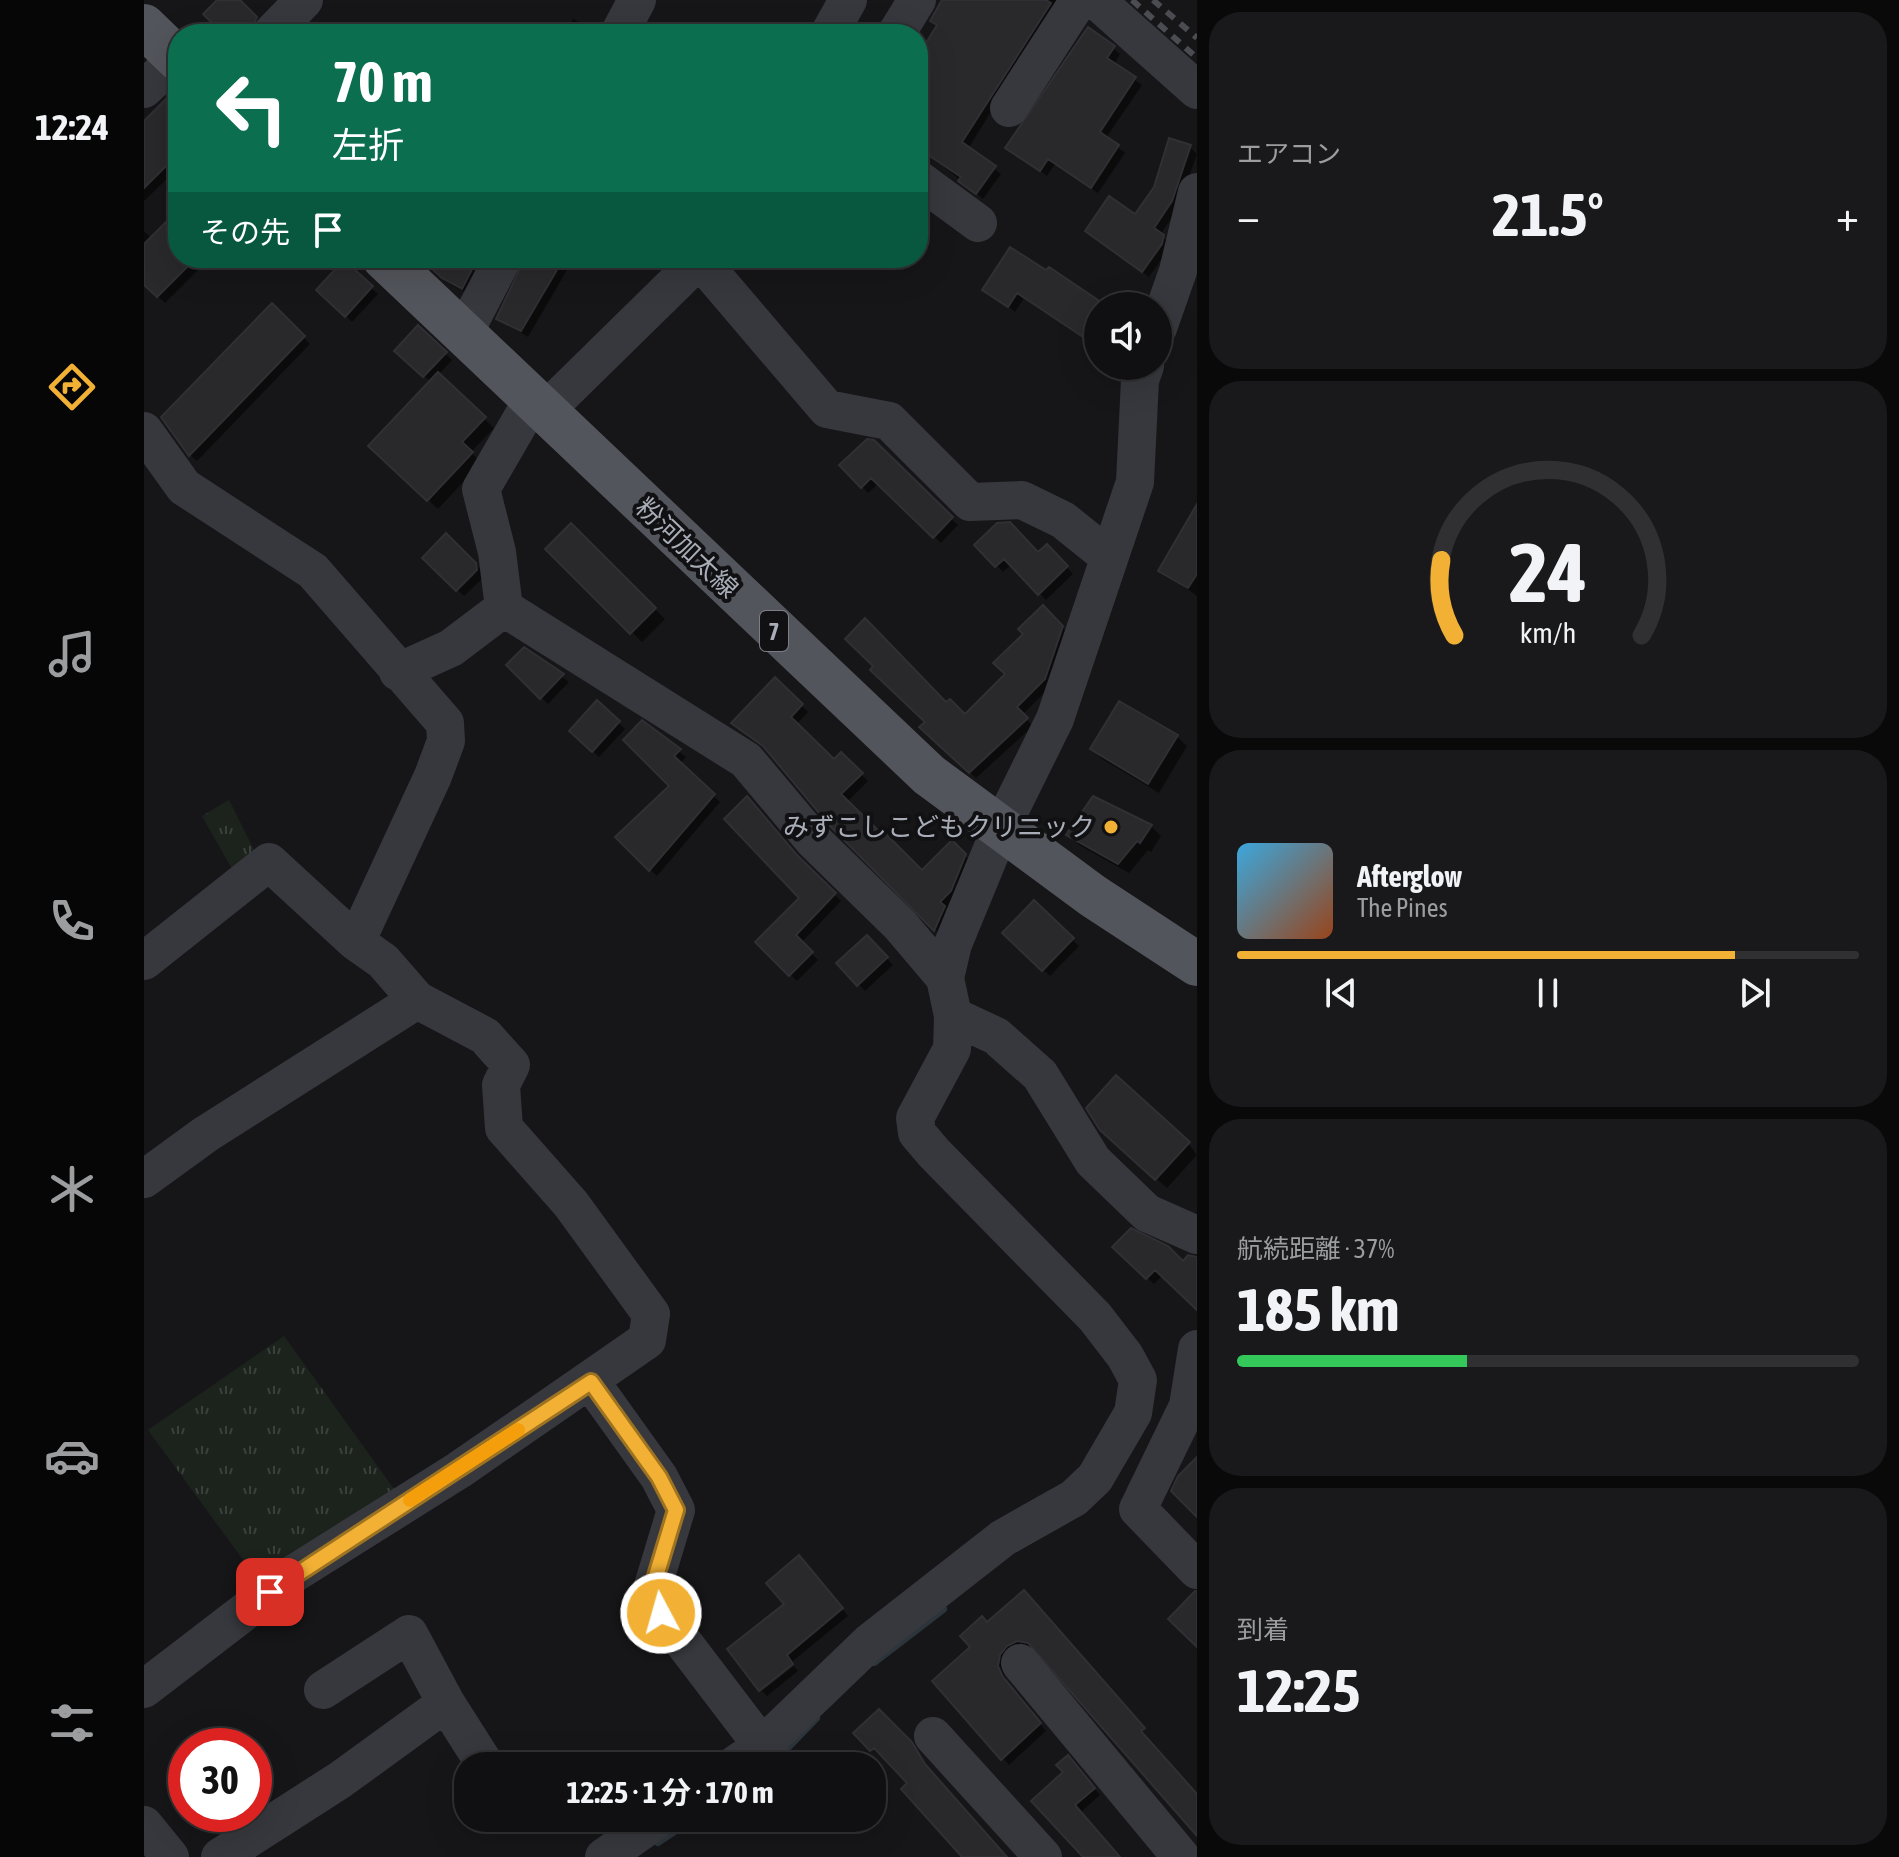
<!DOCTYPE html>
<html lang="ja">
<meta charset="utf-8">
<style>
:root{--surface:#101012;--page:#19191b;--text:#f1f3f6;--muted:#9c9d9f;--line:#303032;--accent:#f2b134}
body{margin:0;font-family:"Asap Condensed","Noto Sans JP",sans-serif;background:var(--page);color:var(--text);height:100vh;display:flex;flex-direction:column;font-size:30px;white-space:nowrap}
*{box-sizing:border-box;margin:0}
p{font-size:26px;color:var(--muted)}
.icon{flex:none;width:44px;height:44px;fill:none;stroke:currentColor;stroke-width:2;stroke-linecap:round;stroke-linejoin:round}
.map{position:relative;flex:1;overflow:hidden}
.drawer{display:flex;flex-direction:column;gap:12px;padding:12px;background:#09090a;width:702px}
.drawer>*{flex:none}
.banner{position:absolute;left:24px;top:24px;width:760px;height:244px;border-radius:32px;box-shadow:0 8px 32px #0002,0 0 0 2px var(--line);background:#0b6e4f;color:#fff;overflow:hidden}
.tools{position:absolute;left:940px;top:292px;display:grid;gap:16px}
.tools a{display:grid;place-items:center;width:88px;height:88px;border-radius:50%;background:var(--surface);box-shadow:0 8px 32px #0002,0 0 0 2px var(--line);font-size:40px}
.speed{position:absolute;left:24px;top:1728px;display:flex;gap:16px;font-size:40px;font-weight:700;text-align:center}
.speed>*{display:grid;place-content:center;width:104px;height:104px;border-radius:50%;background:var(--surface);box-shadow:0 8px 32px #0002,0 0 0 2px var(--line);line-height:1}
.speed .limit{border:12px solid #d22;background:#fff;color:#111}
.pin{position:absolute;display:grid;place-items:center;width:68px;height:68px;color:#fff;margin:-34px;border-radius:16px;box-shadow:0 4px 12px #0006}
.me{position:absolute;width:88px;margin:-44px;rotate:354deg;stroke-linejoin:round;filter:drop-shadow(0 0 6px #0008)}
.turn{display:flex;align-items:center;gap:28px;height:168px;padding:0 32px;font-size:36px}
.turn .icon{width:104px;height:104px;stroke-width:2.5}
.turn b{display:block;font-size:56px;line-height:68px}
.then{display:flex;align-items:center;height:76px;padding:0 32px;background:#0003;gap:16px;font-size:30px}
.big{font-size:60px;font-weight:700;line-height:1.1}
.drawer .widget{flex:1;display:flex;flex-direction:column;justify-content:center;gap:12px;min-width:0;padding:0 28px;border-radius:32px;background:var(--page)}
.drawer .dial{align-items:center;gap:0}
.dial svg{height:208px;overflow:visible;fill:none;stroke:var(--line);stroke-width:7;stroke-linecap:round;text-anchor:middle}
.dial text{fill:var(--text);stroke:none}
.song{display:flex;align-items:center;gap:24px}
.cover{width:96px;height:96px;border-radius:12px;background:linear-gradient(135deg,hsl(200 70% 55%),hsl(20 70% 35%))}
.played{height:8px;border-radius:4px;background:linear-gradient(90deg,var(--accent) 80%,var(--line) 80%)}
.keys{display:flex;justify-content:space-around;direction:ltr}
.heat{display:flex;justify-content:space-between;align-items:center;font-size:44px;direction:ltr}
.charge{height:12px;border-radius:6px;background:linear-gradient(90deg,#34c759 37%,var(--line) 0)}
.trip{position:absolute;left:310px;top:1752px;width:432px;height:80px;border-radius:32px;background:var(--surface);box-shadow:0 8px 32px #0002,0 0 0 2px var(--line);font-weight:700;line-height:80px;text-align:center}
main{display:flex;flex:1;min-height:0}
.tabs{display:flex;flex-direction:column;width:144px;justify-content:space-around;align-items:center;background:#060607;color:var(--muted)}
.tabs .icon{width:56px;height:56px}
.tabs .active{color:var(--accent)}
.tabs b{font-size:36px;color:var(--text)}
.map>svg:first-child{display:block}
.park{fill:url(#park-tufts)}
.shadow{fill:#0007}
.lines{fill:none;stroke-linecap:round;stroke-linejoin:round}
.stream{stroke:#2c353c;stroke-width:8}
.building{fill:#29292c;stroke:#303034;stroke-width:2}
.minor{stroke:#37383d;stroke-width:38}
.major{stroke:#53555c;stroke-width:44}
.rail{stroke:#4a4c52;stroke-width:6;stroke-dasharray:10 8;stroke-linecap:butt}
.route-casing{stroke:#9d7322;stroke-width:20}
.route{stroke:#f2b134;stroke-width:14}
.slow{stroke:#f59e0b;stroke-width:14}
.poi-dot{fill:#f2b134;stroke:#111113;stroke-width:3}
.labels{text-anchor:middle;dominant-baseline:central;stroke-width:8;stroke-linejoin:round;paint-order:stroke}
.shield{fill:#111113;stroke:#7b7e86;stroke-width:2}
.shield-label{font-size:24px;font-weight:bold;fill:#a8adb8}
.street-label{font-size:26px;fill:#a8adb8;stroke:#111113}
.poi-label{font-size:26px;fill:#a8adb8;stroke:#111113;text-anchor:end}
</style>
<main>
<nav class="tabs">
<b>12:24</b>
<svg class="icon active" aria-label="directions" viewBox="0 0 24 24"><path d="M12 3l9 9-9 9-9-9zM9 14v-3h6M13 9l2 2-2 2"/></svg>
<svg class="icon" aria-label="music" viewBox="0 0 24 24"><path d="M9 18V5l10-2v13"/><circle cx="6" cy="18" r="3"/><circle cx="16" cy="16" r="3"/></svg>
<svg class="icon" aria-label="phone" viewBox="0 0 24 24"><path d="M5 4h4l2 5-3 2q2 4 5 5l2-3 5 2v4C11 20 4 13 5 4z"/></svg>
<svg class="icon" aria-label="climate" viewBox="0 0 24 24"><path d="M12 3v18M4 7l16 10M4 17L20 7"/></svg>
<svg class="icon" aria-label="car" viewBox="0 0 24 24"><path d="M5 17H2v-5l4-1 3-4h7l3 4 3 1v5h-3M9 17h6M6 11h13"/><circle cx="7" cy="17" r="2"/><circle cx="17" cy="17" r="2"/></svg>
<svg class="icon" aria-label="filters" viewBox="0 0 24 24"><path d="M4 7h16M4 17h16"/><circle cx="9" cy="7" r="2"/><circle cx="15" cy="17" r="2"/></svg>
</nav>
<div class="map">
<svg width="1053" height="1857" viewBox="0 0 1053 1857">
<defs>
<pattern id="park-tufts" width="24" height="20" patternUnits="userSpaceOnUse" patternTransform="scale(2)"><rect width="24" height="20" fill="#1c231d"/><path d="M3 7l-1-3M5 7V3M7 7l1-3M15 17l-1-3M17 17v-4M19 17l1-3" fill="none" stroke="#3a403c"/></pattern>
</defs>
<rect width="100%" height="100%" fill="#161618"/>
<path class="park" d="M 85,800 L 113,856 L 91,874 L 58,816 Z
M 140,1336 L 250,1489 L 114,1580 L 4,1430 Z"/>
<path class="shadow" d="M 801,0 L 916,0 L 824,149 L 857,174 L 839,199 L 774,145 L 774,59 L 794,26 L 788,21 Z
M 429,19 L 453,31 L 456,34 L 421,34 Z
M 969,48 L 976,54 L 970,65 L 998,85 L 962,138 L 981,153 L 954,193 L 911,164 L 903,176 L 864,148 Z
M 34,90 L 34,168 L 0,201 L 0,124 Z
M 1046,147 L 1053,154 L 1034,208 L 1016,235 L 1024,242 L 1019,257 L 1005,277 L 950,237 L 992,217 Z
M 34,213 L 34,258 L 66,258 L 21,303 L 0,283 L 0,231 L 8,239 Z
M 278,258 L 340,258 L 325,294 L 307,285 Z
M 381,258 L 430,258 L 384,337 L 355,318 Z
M 200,263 L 234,294 L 208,322 L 175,290 Z
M 905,269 L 960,306 L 954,306 L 954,347 L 880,298 L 871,312 L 841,290 Z
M 128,306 L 166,344 L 53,461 L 46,455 Z
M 274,328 L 308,360 L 294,375 L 350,428 L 327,452 L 337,463 L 294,509 L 236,456 L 287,382 L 253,351 Z
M 729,442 L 814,525 L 797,543 L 735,483 L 724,493 L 698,465 Z
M 1053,508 L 1053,596 L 1017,570 Z
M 427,526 L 521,619 L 498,642 L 404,549 Z
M 302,536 L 338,571 L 339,578 L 320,596 L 281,558 Z
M 833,545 L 894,555 L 903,546 L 929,574 L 902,600 L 868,564 L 859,572 Z
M 899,608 L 925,634 L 908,685 L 878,715 L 889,726 L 832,778 L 778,727 L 802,705 L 821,716 L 863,674 L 881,634 Z
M 380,649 L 425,682 L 404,704 L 365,665 Z
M 632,680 L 664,712 L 652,725 L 690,762 L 697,755 L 724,781 L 703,802 L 778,873 L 808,843 L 828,863 L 813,898 L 801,910 L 806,915 L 798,936 L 688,825 Z
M 453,703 L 481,729 L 455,757 L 428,731 Z
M 498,723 L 542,757 L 535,764 L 576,802 L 513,876 L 474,837 L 528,786 Z
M 1032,736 L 1043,746 L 1015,793 L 958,759 L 948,749 Z
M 1007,826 L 1017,836 L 1007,852 L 1004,850 L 985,873 L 935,845 L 925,834 Z
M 659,864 L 697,901 L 657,943 L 674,960 L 653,981 L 614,942 L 658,898 Z
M 890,903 L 935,946 L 906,976 L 861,933 Z
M 723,938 L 749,965 L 721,991 L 695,963 Z
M 969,1140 L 1044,1143 L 1053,1155 L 1023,1188 Z
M 971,1247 L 1039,1263 L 1053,1259 L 1053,1307 L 1019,1275 L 1010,1284 Z
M 661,1565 L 704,1616 L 616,1688 L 643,1604 Z
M 886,1599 L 1053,1794 L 900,1654 L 881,1647 L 868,1653 L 860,1674 L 865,1686 L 902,1731 L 865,1765 L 859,1758 L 829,1648 L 844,1625 Z
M 650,1666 L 654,1671 L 623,1696 L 618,1691 Z
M 735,1712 L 774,1751 L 787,1773 L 863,1857 L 820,1857 L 766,1784 L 712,1733 Z
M 930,1764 L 956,1795 L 936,1813 L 975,1857 L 940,1857 L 890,1802 Z"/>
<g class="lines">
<path class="stream" d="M 730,1662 L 799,1609
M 643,1748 L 672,1718
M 514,1842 L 550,1818"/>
</g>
<path class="building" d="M 73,0 L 96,0 L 113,17 L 105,34 L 79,34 L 59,14 Z
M 798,0 L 902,0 L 907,3 L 818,142 L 852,166 L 832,194 L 814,181 L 817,177 L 774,148 L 774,56 L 793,25 L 786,21 Z
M 944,27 L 971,46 L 963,58 L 992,77 L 956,132 L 975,145 L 947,188 L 904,159 L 896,171 L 861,148 Z
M 34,87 L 34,154 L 0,188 L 0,121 Z
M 1025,138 L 1047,145 L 1028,201 L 1010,228 L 1020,235 L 1018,244 L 998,272 L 941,231 L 965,196 L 991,214 L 1010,187 Z
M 34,210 L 34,258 L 52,258 L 13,297 L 0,285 L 0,244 Z
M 866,247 L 902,270 L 905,267 L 954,300 L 954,347 L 873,293 L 864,307 L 838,290 Z
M 276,258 L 334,258 L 318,289 L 298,278 Z
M 381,258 L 420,258 L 377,331 L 352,319 Z
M 200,260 L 229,286 L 201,317 L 172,290 Z
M 128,303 L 161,336 L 45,456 L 17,417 Z
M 274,325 L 303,352 L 279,377 L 250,351 Z
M 294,372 L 342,417 L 318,442 L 329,452 L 283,501 L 224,446 Z
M 723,439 L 730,440 L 809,517 L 789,538 L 727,478 L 717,488 L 695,465 Z
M 1053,504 L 1053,574 L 1044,588 L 1014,571 Z
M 866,522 L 894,552 L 903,544 L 924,566 L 894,595 L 860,559 L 851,567 L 830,545 L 853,523 Z
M 427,523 L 512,608 L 486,634 L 401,549 Z
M 302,533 L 332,563 L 333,570 L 312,591 L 278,558 Z
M 899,605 L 919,626 L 901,679 L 873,707 L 884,718 L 825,773 L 775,727 L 781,722 L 726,670 L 729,666 L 701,639 L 721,618 L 802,702 L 806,699 L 821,714 L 861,674 L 849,663 L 879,634 L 874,629 Z
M 380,647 L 420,674 L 396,699 L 362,665 Z
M 631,677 L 659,704 L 647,717 L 690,759 L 697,752 L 719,773 L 697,794 L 738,834 L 740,832 L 778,870 L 808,840 L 822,854 L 807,891 L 796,902 L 801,906 L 790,931 L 686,826 L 619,746 L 587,723 Z
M 453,700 L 476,721 L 448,752 L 425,731 Z
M 975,701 L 1034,735 L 1004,784 L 946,749 Z
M 498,720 L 537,749 L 530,756 L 571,794 L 505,871 L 471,837 L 525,786 L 479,740 Z
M 603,796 L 653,855 L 692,893 L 652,935 L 669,952 L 645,976 L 611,942 L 655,898 L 580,819 Z
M 949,796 L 1008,825 L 996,843 L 993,841 L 974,864 L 922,835 Z
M 890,900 L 930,938 L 898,971 L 858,933 Z
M 723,935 L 744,957 L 713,986 L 692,963 Z
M 972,1075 L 1046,1142 L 1011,1180 L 956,1130 L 942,1108 Z
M 987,1228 L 1024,1246 L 1039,1261 L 1044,1255 L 1053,1257 L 1053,1310 L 1011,1270 L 1002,1279 L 968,1247 Z
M 1053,1457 L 1053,1517 L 1027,1491 L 1034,1476 Z
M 655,1555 L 699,1608 L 643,1655 L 649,1664 L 615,1691 L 583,1649 L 640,1604 L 622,1583 Z
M 880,1590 L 1001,1728 L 997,1731 L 1053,1794 L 1053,1836 L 884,1643 L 873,1641 L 863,1646 L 856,1655 L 854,1666 L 859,1677 L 897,1723 L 857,1760 L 788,1681 L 826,1647 L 816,1636 L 838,1616 L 843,1622 Z
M 1051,1591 L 1053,1591 L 1053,1647 L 1024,1619 Z
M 735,1709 L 768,1742 L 781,1764 L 863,1857 L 818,1857 L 757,1789 L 763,1783 L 730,1748 L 726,1751 L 709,1733 Z
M 924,1755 L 951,1788 L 931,1805 L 976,1857 L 939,1857 L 887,1801 L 919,1772 L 912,1765 Z"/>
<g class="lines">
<path class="minor" d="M 952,0 L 1053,90
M 127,34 L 160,0
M 475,34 L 493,0
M 685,34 L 704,0
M 752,34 L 773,0
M 0,89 L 33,58
M 865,108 L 935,0
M 774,179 L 834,223
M 556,260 L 683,409 L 745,421 L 826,502 L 878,500 L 919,520 L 965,557
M 1014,328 L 1034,271 L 1053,192
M 319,335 L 359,258
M 400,412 L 557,258
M 0,431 L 40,487 L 169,571 L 301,723 L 302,741 L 289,776 L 212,942 L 239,961 L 273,1000 L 341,1036 L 367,1065 L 357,1085 L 360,1128 L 427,1204 L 507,1314 L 503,1340 L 315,1470 L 151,1573 L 0,1689
M 360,608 L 602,760 L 670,841 L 756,925 L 801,978
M 360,608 L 353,552 L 337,489 L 388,401
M 254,672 L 307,648 L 360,608
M 0,961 L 125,862 L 212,942
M 809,1016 L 852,1036 L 896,1075 L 949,1161 L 1003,1213 L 1053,1235
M 0,1179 L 62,1134 L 273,1000
M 1053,1349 L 1044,1406 L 994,1509 L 1053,1570
M 447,1382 L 515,1477 L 532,1510 L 509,1586 L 517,1613 L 632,1764
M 876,1663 L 1037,1857
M 179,1690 L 265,1634 L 302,1703 L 342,1766
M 789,1736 L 899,1857
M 589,1766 L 619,1745 L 726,1642 L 859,1538 L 930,1498 L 951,1478 L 989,1413 L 994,1380 L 981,1356 L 951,1317 L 790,1153 L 773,1133 L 771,1118 L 808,1049 L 809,1016 L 801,978 L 809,944 L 856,830 L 911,719 L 991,482 L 996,380 L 1001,366
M 0,1825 L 26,1857
M 76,1857 L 196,1780 L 302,1703
M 460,1857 L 516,1818"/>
<path class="major" d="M 0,26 L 34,59
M 240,258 L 785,775 L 949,896 L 1053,964"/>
<path class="rail" d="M 988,0 L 1053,58
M 1009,0 L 1053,38"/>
</g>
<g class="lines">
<defs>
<path id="route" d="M 126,1592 L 447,1382 L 515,1477 L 532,1510 L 509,1586 L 517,1613"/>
</defs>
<use href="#route" class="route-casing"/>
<use href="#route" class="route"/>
<path class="slow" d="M 266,1500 L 374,1430"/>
</g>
<circle class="poi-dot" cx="967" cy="827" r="8"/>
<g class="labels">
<rect class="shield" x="616" y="611" width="28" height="40" rx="6"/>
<g class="shield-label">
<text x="630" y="631">7</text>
</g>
<g class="street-label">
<text transform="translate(543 548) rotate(44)">粉河加太線</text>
</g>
<g class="poi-label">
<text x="951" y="827">みずこしこどもクリニック</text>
</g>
</g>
</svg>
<div class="tools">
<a><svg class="icon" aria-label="sound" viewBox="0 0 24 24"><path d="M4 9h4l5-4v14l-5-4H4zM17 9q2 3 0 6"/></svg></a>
</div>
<div class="speed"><div class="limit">30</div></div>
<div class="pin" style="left:126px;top:1592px;background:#d93025"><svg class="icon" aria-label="arrive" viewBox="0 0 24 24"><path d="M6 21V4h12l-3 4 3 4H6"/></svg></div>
<svg class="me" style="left:517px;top:1613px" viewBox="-20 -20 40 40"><circle r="17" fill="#f2b134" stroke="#fff" stroke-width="3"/><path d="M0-11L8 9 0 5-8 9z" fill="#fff"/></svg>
<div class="trip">12:25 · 1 分 · 170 m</div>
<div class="banner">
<div class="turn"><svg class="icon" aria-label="left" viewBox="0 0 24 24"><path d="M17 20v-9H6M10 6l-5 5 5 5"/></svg><div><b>70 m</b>左折</div></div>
<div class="then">その先<svg class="icon" aria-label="arrive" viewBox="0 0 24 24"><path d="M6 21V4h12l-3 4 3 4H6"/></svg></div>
</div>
</div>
<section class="drawer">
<div class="widget"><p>エアコン</p>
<div class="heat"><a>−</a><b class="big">21.5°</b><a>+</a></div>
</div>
<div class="widget dial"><svg viewBox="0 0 100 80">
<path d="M14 69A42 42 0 1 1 86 69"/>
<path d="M14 69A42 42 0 0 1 9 40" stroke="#f2b134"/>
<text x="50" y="56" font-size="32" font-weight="700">24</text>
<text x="50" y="72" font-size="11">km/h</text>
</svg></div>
<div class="widget">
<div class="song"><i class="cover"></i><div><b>Afterglow</b><p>The Pines</p></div></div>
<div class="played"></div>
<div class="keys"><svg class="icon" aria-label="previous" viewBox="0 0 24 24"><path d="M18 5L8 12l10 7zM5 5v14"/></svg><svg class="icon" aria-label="pause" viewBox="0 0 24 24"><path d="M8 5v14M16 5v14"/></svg><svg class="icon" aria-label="next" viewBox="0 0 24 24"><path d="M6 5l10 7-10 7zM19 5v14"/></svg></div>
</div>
<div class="widget"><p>航続距離 · 37%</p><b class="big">185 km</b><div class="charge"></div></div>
<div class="widget"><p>到着</p><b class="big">12:25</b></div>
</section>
</main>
